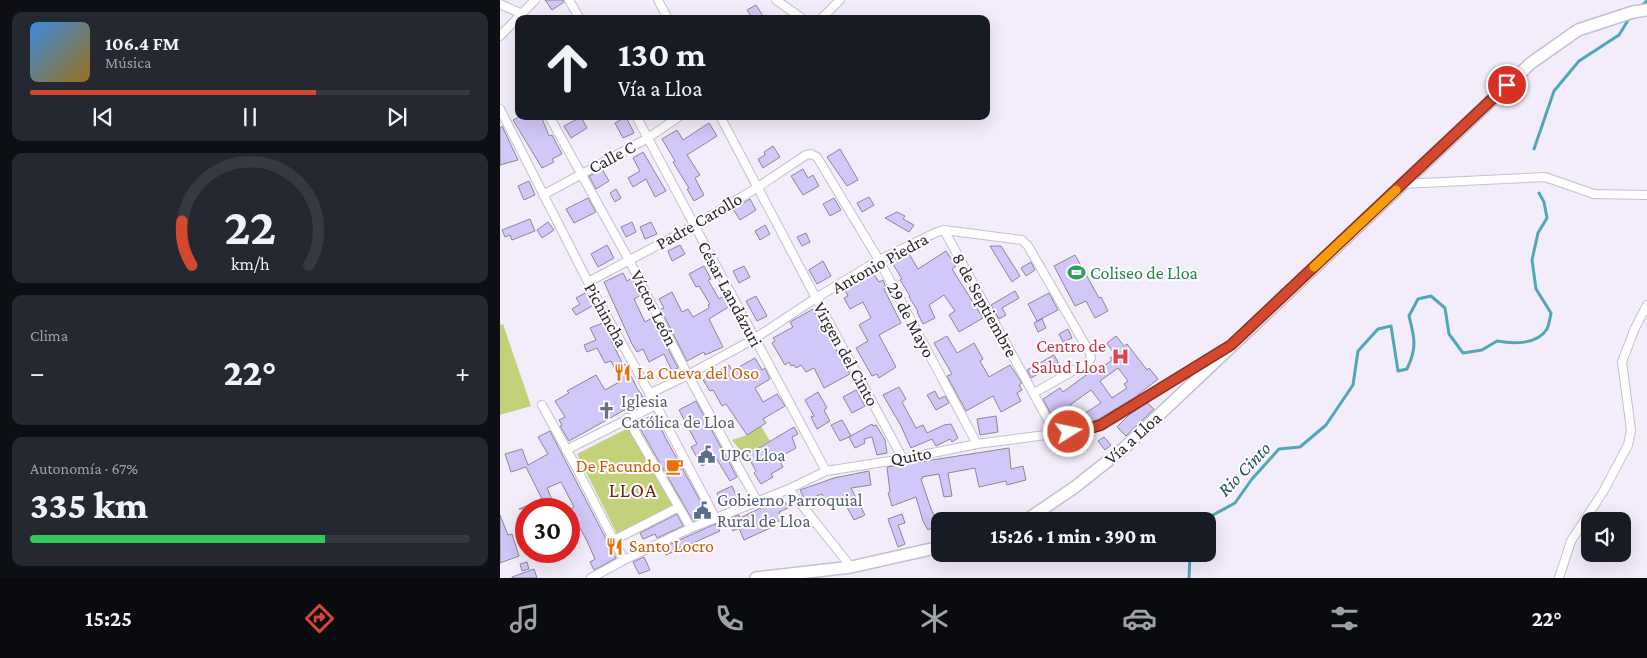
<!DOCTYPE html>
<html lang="es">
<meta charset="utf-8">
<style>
:root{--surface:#171b24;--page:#242831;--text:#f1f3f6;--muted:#9ea1a6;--line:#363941;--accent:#d4492e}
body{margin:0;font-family:"Crimson Pro",serif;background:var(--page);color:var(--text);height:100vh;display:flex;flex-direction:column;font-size:19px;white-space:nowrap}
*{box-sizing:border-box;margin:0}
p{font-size:16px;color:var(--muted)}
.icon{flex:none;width:28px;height:28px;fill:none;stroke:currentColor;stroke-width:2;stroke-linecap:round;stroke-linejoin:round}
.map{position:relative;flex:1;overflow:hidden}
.details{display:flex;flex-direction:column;gap:12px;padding:12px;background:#0d0f14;width:500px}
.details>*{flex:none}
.banner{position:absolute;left:15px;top:15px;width:475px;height:105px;border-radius:10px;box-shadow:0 5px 20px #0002;background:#171b24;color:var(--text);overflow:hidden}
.controls{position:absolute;left:1081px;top:512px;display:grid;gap:10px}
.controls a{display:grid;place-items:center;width:50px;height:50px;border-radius:10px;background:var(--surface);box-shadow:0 5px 20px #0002;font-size:25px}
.speed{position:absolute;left:15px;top:498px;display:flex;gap:10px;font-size:25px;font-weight:700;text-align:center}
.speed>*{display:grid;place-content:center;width:65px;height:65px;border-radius:50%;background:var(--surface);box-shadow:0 5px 20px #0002;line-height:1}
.speed .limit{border:8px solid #d22;background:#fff;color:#111}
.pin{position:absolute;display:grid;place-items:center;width:42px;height:42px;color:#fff;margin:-21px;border:2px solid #fff;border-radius:50%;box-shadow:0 1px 5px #0007}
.me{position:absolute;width:55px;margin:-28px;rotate:80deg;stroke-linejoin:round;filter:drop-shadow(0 0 4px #0008)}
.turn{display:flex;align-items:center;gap:18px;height:105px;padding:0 20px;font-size:22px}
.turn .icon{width:65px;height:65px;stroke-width:2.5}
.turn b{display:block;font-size:35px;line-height:42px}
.big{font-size:38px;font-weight:800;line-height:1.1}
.details .card{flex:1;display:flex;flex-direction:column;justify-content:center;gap:8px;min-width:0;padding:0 18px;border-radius:10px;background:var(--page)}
.details .dial{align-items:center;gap:0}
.dial svg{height:130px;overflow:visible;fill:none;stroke:var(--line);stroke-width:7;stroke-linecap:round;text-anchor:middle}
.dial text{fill:var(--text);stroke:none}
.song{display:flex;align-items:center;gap:15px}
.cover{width:60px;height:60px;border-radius:8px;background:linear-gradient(135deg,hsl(210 70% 55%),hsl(40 70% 35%))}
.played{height:5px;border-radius:2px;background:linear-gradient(90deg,var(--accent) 65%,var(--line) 65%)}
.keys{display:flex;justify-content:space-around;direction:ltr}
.heat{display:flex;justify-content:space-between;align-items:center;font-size:28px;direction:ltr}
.charge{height:8px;border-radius:4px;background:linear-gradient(90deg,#34c759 67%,var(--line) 0)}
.trip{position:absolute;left:431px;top:512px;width:285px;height:50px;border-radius:10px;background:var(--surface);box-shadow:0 5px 20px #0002;font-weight:800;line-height:50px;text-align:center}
.menu{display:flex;height:80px;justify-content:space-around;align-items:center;background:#090b0e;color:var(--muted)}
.menu .icon{width:35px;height:35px}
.menu .on{color:var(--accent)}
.menu b{font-size:22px;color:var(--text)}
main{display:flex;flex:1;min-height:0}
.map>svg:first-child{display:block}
.green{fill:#c3d27a}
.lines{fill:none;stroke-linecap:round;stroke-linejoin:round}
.stream{stroke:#50a8b7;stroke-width:3}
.building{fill:#d1c7f8;stroke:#8a8895;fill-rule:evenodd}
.street-casing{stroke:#c6bfcd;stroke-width:10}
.secondary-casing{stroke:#c6bfcd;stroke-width:14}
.street{stroke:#fff;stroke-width:8}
.secondary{stroke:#fff;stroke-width:11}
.route-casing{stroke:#8a2f1e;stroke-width:12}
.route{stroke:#d4492e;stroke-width:9}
.slow{stroke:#f59e0b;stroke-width:9}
.labels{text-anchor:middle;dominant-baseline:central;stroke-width:4;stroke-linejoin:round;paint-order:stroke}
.street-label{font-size:18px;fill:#2c292e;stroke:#fefcff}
.leisure-label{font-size:18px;fill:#27864d;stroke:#fefcff;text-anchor:start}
.health-label{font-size:18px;fill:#be3a42;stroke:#fefcff;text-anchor:end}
.food-label{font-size:18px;fill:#c56008;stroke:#fefcff;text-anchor:start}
.worship-label{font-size:18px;fill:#5b616d;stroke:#fefcff;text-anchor:start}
.service-label{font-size:18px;fill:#4e5e75;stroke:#fefcff;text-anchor:start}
.water-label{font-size:19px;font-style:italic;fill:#1d535b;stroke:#fefcff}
.quarter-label{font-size:20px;letter-spacing:1px;fill:#6d291c;stroke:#fefcff}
</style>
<main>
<section class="details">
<div class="card">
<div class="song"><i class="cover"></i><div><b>106.4 FM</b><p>Música</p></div></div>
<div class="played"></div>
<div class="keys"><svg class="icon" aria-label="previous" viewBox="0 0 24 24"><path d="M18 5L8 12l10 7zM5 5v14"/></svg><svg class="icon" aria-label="pause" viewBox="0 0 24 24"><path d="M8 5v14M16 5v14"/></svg><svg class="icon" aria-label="next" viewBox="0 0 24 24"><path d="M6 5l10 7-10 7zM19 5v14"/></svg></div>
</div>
<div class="card dial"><svg viewBox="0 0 100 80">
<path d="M14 69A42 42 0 1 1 86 69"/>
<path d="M14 69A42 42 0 0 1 8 42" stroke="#d4492e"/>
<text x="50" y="56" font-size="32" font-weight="700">22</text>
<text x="50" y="72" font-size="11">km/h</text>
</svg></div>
<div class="card"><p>Clima</p>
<div class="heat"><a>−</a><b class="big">22°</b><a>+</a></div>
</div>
<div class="card"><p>Autonomía · 67%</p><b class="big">335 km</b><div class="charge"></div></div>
</section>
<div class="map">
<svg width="1147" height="578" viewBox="0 0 1147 578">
<rect width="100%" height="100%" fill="#f3ecfa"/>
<path class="green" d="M 3,324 L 31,406 L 0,415 L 0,325 Z
M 261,426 L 270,441 L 244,455 L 232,440 L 247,435 Z
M 130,427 L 176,506 L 117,534 L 77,454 Z"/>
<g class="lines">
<path class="stream" d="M 1140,7 L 1147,1
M 1034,149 L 1054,91 L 1079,61 L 1119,35 L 1130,17
M 702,521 L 735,503 L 752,479 L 779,449 L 800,447 L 826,425 L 853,385 L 858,351 L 878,329 L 891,326 L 898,371 L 907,369 C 917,348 915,339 909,316 L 918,299 L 931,296 L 945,308 L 949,334 L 963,353 L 982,350 L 997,341 C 1013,344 1037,345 1047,329 C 1049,325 1050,318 1051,313 L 1036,289 L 1032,260 L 1038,233 L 1047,218 L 1044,202 L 1039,193
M 689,578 L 690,554"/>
</g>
<path class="building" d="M 45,0 L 63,0 L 64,2 L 52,10 Z
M 256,5 L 263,16 L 259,19 L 253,19 L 247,10 Z
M 21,116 L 41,116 L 49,136 L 52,135 L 62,154 L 52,159 L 54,162 L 42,168 L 13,120 Z
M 81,117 L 87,128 L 71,138 L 64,126 Z
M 126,117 L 134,133 L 123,138 L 115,123 Z
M 209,123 L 217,136 L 187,155 L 200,175 L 195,178 L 204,195 L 194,201 L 187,189 L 189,188 L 173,162 L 175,161 L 162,139 L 177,130 L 183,140 Z
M 2,126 L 18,160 L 0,165 L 0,128 Z
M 273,146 L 280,157 L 263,168 L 258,159 L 265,155 L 264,152 Z
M 340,149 L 358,180 L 347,186 L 327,157 Z
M 143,152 L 166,191 L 155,197 L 146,179 L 133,187 L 128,178 L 140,171 L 133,158 Z
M 102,169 L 109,181 L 96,189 L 89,176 Z
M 303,169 L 308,178 L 313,175 L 319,186 L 303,195 L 291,176 Z
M 29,181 L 35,195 L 24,200 L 18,186 Z
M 116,189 L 121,198 L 115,202 L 110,193 Z
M 369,197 L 374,205 L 362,212 L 357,203 Z
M 88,198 L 96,212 L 74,223 L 66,209 Z
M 334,198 L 341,210 L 330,216 L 323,204 Z
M 250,199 L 256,210 L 240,220 L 233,209 Z
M 397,212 L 405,216 L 403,219 L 414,225 L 409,232 L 385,218 Z
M 30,219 L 35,231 L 12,240 L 10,235 L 5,237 L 2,230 Z
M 48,222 L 54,230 L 42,238 L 37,230 Z
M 132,222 L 136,232 L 126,237 L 121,227 Z
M 151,222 L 157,234 L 145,239 L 140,227 Z
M 265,225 L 270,234 L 260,240 L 255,231 Z
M 306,233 L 310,242 L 302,246 L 297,237 Z
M 107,245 L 114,258 L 98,267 L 91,254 Z
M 180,245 L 185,254 L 172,261 L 168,251 Z
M 490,246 L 501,246 L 520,276 L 512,282 Z
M 446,251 L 456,266 L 452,269 L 483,318 L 459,332 L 449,315 L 455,311 L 444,295 L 429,305 L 435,318 L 423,324 L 417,312 L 418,311 L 409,297 L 410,296 L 400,280 L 402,279 L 391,261 L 408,252 L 418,269 Z
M 575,255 L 599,298 L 601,297 L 608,311 L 595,318 L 586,301 L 575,306 L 554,266 Z
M 323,261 L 331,276 L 317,284 L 309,270 Z
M 531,262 L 535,270 L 526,276 L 521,268 Z
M 204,266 L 211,279 L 208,280 L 219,299 L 224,296 L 230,306 L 209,319 L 223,347 L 205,355 L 204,352 L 187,361 L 162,312 L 161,309 L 164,308 L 159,299 L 172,292 L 182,312 L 188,309 L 193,317 L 209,308 L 208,305 L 210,304 L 199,286 L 196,287 L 189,274 Z
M 244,266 L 250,277 L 239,283 L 233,271 Z
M 123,273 L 127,281 L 132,278 L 141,295 L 134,299 L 145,322 L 152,318 L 178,368 L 172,371 L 164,354 L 149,362 L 143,349 L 137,352 L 132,344 L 104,282 Z
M 373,273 L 379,282 L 383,280 L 386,288 L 384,289 L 401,323 L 379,335 L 396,367 L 379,378 L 377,374 L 372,376 L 356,348 L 368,341 L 359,325 L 371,318 L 363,302 L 350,309 L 344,298 L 348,296 L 344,288 Z
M 515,291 L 519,298 L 502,308 L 506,315 L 499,319 L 491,305 Z
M 87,292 L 94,305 L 76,315 L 72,309 L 80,304 L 76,298 Z
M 549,293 L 558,310 L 537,321 L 528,304 Z
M 256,296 L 267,316 L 257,321 L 246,301 Z
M 313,309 L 350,374 L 324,388 L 314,368 L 306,372 L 301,365 L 296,368 L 294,365 L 291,366 L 289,362 L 285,365 L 272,343 L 275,341 L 273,338 L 293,327 L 290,322 Z
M 542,319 L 546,328 L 538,332 L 534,323 Z
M 103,323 L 123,365 L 125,364 L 137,388 L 145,400 L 129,410 L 128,408 L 69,441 L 60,426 L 62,425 L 59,420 L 65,417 L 55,401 L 69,393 L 67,391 L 96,375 L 105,390 L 121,381 L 111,361 L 105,363 L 97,348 L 87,352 L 84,345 L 96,340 L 90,328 Z
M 568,329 L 572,338 L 563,342 L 559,334 Z
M 447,336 L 457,353 L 474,343 L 483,359 L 480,361 L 489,377 L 510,365 L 522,383 L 519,385 L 522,390 L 517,393 L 521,401 L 501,412 L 493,396 L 466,411 L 447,376 L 452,374 L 434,343 Z
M 616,336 L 624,346 L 627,344 L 647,370 L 649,368 L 658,379 L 634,398 L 607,414 L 597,420 L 584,424 L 579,417 L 601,403 L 591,390 L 570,405 L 577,416 L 558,427 L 543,399 L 560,388 L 563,392 L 593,370 L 594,373 L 612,360 L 610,358 L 615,355 L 607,343 ZM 618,368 L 628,381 L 624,384 L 627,388 L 612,398 L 600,381 Z
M 554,355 L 562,370 L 555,374 L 551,367 L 531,378 L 527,370 Z
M 255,358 L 262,370 L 265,368 L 270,379 L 255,388 L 263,402 L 277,394 L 285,406 L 263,419 L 266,423 L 247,435 L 226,404 L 222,406 L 213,390 L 210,391 L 203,380 L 229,365 L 232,371 Z
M 399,387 L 406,399 L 402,402 L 416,428 L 423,425 L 427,433 L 444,425 L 451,424 L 458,438 L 452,442 L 450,439 L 436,446 L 432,439 L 411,448 L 400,424 L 383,395 Z
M 356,390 L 365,406 L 352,413 L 343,397 Z
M 435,391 L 439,399 L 445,396 L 449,403 L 436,410 L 427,395 Z
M 318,392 L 327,408 L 324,410 L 330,421 L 317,429 L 311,417 L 314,416 L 305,400 Z
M 196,401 L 237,477 L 230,481 L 216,458 L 202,466 L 191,447 L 197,444 L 179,410 Z
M 647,403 L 654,409 L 626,436 L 617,427 L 630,414 Z
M 155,414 L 165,437 L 208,515 L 193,521 L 137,423 Z
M 496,416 L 498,432 L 480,435 L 477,419 Z
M 342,420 L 351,436 L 340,441 L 331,425 Z
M 372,424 L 373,426 L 376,425 L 385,440 L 387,453 L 377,455 L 372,437 L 364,439 L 365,443 L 355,448 L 349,437 Z
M 294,427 L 298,434 L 292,437 L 296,448 L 278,458 L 283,467 L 271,474 L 273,477 L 261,484 L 254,473 L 256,471 L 247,455 Z
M 50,431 L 116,558 L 94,570 L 90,562 L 95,559 L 86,539 L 75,519 L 69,523 L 69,510 L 74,507 L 61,482 L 47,488 L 56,509 L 19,509 L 42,499 L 26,467 L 11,472 L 5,454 L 22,449 L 28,465 L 48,454 L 38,437 Z
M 604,437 L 611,445 L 605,450 L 598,441 Z
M 509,448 L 511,469 L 523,466 L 526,480 L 507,485 L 506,481 L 479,487 L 475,468 L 448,473 L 452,496 L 444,497 L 439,474 L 422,477 L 423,478 L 421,479 L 431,509 L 439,524 L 428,530 L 423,521 L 416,497 L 392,506 L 388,493 L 390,492 L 387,467 Z
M 369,471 L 371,485 L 351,488 L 365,515 L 354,520 L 342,498 L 326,504 L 322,494 L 305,500 L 300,490 L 334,478 Z
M 232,486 L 237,498 L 222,505 L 217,493 Z
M 283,497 L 288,508 L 279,512 L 283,519 L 269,526 L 270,528 L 244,540 L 239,528 L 233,531 L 228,519 L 239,515 L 240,518 Z
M 177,514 L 183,526 L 157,538 L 155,534 L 143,539 L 140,533 Z
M 402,514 L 405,523 L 398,525 L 405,544 L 398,547 L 388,519 Z
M 0,515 L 8,535 L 12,534 L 19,556 L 0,563 Z
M 215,524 L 220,531 L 166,555 L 162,548 Z
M 144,557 L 150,570 L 139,574 L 133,562 Z
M 27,562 L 29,569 L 22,571 L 20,564 Z
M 34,569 L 37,578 L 12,578 L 12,577 Z"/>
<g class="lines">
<defs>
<path id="street" d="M 69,0 L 80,19
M 158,0 L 168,19
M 276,0 L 303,19
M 0,4 L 22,14
M 321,19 L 340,0
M 0,36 L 35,0
M 0,109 L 88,282 L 156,405 L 216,519
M 49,116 L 129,260 L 188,375 L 257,501
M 136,116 L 326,471
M 220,116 L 316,298 L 403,459
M 902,184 L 1045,177 L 1094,194 L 1147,195
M 43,195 L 148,138 L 180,116
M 444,230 L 555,433
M 88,282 L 194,226 L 258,187 L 306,155 L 311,154 L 317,157 L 379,260 L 477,444
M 149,394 L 188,375 L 254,339 L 316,298 L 379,260 L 437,232 L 444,230 L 522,240 L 528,246 L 590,353 L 591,358 L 587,363 L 534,393
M 42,405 L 74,463 L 124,560
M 127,418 L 191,528
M 66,450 L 156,405
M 289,489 L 351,567
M 114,540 L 179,507
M 91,578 L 124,560 L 191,528 L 289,489 L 326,471 L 403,459 L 477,444 L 584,430 L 601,425 L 721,351
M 1059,578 L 1071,541 L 1103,492 L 1128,445 L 1131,430 L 1122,362 L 1135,328 L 1147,305"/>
<path id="secondary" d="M 525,521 L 575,487 L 623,449 L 1031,63 L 1078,30 L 1133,12 L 1147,10
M 256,578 L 351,567 L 440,547"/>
</defs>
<use href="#street" class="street-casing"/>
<use href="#secondary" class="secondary-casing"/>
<use href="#street" class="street"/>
<use href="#secondary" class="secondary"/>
</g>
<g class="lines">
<defs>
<path id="route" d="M 569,432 L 584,430 L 601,425 L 731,345 L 1007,85"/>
</defs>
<use href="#route" class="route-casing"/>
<use href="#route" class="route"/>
<path class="slow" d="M 814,267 L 896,190"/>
</g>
<defs>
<symbol id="stadium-bare" viewBox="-9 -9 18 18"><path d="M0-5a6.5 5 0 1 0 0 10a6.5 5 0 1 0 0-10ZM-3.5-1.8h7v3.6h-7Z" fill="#2e9e5b" stroke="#fefcff" stroke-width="2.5" paint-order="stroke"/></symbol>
<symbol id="hospital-bare" viewBox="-9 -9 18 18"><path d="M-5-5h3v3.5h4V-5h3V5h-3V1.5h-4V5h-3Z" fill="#e0444e" stroke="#fefcff" stroke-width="2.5" paint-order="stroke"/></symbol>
<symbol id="restaurant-bare" viewBox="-9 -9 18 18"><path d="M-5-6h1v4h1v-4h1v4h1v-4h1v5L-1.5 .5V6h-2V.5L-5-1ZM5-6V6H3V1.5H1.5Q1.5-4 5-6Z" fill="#e8710a" stroke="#fefcff" stroke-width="2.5" paint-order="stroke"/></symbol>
<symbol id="church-bare" viewBox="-9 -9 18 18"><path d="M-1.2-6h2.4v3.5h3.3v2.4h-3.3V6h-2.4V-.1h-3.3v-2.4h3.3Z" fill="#6b7280" stroke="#fefcff" stroke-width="2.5" paint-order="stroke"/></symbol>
<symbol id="civic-bare" viewBox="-9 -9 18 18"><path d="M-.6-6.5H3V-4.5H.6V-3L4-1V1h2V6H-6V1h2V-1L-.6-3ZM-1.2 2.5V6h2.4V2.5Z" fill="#5c6f8a" stroke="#fefcff" stroke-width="2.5" paint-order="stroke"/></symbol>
<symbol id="cafe-bare" viewBox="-9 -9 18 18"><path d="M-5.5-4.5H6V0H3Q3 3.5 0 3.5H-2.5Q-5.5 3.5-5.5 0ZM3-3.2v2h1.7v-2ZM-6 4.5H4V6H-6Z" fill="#e8710a" stroke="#fefcff" stroke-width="2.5" paint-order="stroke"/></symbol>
</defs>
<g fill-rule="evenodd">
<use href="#stadium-bare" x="564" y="260" width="25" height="25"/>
<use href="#hospital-bare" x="608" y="344" width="25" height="25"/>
<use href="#restaurant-bare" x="110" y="360" width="25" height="25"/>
<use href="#church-bare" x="94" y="398" width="25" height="25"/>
<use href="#civic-bare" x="194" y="442" width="25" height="25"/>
<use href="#cafe-bare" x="162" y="454" width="25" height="25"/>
<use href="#civic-bare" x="190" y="498" width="25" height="25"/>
<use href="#restaurant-bare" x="102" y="534" width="25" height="25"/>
</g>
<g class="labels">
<g class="street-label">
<text transform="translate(112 157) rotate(-28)">Calle C</text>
<text transform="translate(199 221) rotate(-30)">Padre Carollo</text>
<text transform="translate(380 263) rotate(-29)">Antonio Piedra</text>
<text transform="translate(230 294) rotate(62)">César Landázuri</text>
<text transform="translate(485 305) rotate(61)">8 de Septiembre</text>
<text transform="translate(154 308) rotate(63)">Víctor León</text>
<text transform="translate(106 315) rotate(61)">Pichincha</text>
<text transform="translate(411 320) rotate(62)">29 de Mayo</text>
<text transform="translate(346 354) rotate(61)">Virgen del Cinto</text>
<text transform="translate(633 438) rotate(-42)">Vía a Lloa</text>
<text transform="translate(411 456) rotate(-10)">Quito</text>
</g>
<g class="leisure-label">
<text x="590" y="273">Coliseo de Lloa</text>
</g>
<g class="health-label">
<text x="606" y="346">Centro de<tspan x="606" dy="21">Salud Lloa</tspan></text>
</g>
<g class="food-label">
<text x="137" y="373">La Cueva del Oso</text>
<text x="161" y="466" text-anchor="end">De Facundo</text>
<text x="129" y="546">Santo Locro</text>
</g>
<g class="worship-label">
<text x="121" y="401">Iglesia<tspan x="121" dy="21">Católica de Lloa</tspan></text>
</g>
<g class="service-label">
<text x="220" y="455">UPC Lloa</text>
<text x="217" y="500">Gobierno Parroquial<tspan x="217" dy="21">Rural de Lloa</tspan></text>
</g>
<g class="water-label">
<text transform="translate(744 469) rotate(-46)">Rio Cinto</text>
</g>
<g class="quarter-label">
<text x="133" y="490">LLOA</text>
</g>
</g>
</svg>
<div class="controls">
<a><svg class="icon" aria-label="sound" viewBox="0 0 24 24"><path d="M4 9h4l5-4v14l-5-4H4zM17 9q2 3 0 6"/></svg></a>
</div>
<div class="speed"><div class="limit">30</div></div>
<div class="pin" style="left:1007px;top:85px;background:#d93025"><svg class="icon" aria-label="arrive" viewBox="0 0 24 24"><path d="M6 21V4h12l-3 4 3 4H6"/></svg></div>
<svg class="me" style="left:569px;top:432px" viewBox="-20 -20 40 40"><circle r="17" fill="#d4492e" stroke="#fff" stroke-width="3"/><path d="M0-11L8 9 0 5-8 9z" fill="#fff"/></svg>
<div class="trip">15:26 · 1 min · 390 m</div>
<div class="banner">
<div class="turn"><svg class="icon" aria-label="ahead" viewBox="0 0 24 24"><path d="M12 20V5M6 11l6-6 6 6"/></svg><div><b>130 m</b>Vía a Lloa</div></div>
</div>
</div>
</main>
<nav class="menu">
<b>15:25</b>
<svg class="icon on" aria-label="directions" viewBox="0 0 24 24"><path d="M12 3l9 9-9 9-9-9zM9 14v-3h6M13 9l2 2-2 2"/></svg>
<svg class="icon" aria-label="music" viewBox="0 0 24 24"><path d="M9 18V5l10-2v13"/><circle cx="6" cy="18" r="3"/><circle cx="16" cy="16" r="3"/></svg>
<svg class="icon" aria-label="phone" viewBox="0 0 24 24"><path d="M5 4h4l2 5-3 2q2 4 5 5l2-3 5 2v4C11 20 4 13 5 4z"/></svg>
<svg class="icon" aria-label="climate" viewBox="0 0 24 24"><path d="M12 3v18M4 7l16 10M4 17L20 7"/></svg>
<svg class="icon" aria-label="car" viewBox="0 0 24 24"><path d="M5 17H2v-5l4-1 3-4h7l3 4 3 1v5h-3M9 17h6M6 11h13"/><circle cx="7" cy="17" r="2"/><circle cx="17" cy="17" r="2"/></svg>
<svg class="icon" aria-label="filters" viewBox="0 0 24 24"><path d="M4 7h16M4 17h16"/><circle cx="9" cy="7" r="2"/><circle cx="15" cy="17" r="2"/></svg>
<b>22°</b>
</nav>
